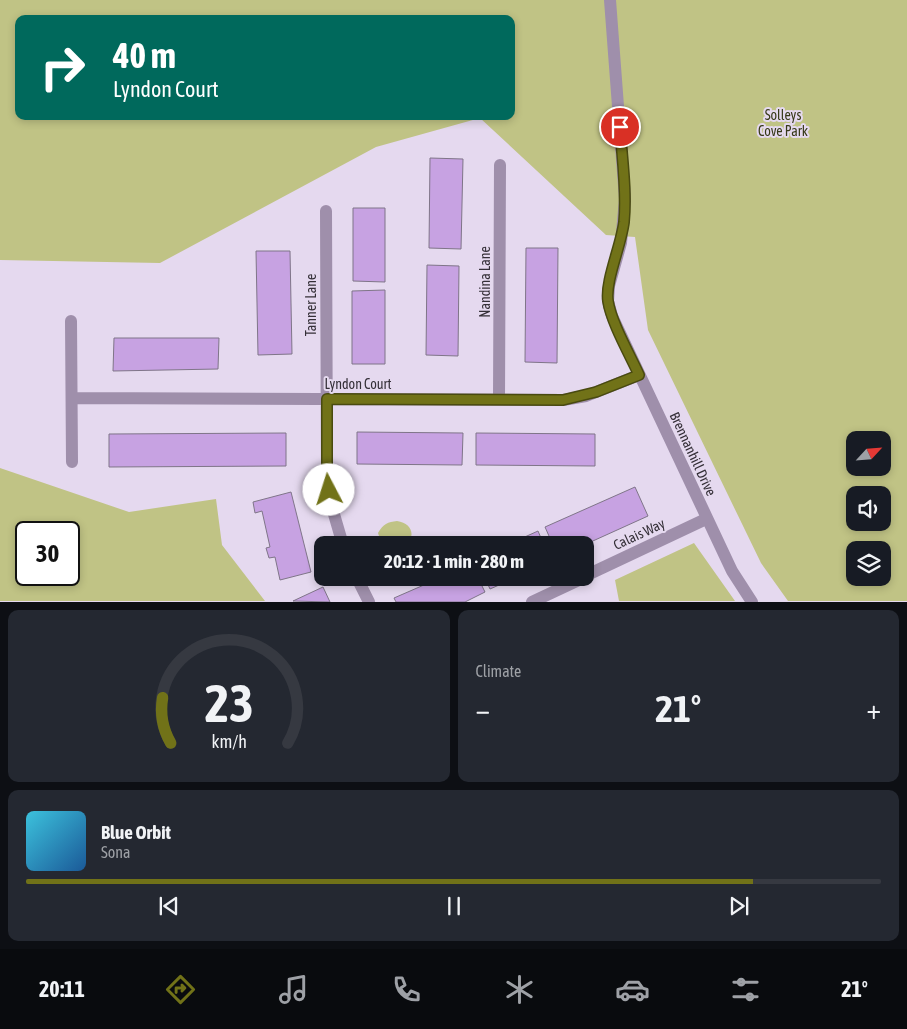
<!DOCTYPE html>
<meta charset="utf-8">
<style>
:root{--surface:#171b24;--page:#242831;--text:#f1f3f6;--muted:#9ea1a6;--line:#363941;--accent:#717218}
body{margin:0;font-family:"Asap Condensed",sans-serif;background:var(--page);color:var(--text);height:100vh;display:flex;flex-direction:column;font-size:19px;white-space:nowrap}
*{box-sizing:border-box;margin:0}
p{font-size:16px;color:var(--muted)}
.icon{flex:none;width:28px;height:28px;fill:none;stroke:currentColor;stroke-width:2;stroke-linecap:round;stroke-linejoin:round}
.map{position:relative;height:602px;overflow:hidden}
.details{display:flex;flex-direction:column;gap:8px;padding:8px;background:#0d0f14;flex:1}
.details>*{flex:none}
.top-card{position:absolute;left:15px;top:15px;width:500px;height:105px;border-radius:10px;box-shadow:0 2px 8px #0003;background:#00695c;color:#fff;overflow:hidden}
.needle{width:32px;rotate:64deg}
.buttons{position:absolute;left:846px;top:431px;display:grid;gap:10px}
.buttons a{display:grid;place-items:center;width:45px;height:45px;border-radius:10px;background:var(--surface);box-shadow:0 2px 8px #0003;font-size:25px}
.speed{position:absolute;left:15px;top:521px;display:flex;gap:10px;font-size:25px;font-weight:700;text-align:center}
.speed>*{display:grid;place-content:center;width:65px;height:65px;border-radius:50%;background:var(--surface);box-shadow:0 2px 8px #0003;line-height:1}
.speed .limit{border:2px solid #111;border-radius:8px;background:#fff;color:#111}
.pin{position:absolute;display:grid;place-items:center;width:42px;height:42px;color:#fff;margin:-21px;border:2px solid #fff;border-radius:50%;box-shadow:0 1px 5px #0007}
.me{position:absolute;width:55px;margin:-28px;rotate:355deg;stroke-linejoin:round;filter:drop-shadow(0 0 4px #0008)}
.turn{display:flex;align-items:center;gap:18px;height:105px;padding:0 15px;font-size:22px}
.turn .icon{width:65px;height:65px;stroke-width:2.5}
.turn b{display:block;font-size:35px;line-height:42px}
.big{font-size:38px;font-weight:700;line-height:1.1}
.details .tile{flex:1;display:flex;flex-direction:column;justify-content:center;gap:8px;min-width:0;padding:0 18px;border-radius:10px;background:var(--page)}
.details .dial{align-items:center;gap:0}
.dial svg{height:130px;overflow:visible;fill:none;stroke:var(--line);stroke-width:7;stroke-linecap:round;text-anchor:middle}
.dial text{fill:var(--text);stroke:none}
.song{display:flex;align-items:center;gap:15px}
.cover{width:60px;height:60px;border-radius:8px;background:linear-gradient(135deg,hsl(190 70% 55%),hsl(210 70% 35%))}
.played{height:5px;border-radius:2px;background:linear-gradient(90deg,var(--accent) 85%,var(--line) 85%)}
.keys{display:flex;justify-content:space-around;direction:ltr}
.heat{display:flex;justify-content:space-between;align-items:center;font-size:28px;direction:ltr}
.details .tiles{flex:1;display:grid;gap:8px;grid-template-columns:1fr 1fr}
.tile:last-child{grid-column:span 2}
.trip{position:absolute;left:314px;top:536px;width:280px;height:50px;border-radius:10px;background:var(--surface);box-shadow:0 2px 8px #0003;font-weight:700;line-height:50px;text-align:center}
.tab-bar{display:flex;height:80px;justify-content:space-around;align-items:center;background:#090b0e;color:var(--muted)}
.tab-bar .icon{width:35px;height:35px}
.tab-bar .current{color:var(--accent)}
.tab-bar b{font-size:22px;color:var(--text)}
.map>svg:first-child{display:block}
.green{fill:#c0c385;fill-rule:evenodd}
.building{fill:#c7a2e2;stroke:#7f7588}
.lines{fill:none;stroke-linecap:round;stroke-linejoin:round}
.minor{stroke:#9f8fab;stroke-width:12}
.route-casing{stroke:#494a10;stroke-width:12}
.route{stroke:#717218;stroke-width:9}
.labels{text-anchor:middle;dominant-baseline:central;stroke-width:4;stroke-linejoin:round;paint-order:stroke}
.park-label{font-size:14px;fill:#373918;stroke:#e5d9ef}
.street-label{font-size:14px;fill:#342f37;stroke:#e5d9ef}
</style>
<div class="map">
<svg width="907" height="602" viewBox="0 0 907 602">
<rect width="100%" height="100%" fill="#e5d9ef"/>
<path class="green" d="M 0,0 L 907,0 L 907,601 L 788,601 L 761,563 L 648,330 L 635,237 L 606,235 L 480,118 L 376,147 L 160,263 L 0,260 ZM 19,19 L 511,19 L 511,116 L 19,116 ZM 855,440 L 882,440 L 882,468 L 855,468 ZM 855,495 L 882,495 L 882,522 L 855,522 ZM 855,550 L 882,550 L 882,578 L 855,578 Z
M 0,468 L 129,512 L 216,499 L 222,545 L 265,601 L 0,601 ZM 69,532 L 69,575 L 26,575 L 26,532 Z
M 397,521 C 411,523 416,534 407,545 L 382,545 L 378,533 C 383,524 388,522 397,521 Z
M 694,543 L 735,601 L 619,601 L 615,580 Z"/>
<path class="building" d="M 430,158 L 463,159 L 461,249 L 429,248 Z
M 353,208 L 385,208 L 385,282 L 353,281 Z
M 526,248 L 558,248 L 557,363 L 525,362 Z
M 256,251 L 290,251 L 292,354 L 258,355 Z
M 427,265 L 459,266 L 458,356 L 426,355 Z
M 385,290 L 385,364 L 352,364 L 352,291 Z
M 114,338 L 219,338 L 218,369 L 113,371 Z
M 357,432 L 463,433 L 462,465 L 357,464 Z
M 286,433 L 286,466 L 109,467 L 109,434 Z
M 476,433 L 595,434 L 595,466 L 476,465 Z
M 635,487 L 648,516 L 584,545 L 553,545 L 545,527 Z
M 291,492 L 311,572 L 280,580 L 275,557 L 269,558 L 266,548 L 270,547 L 262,511 L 255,513 L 253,502 Z
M 538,531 L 544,545 L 507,545 Z
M 440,578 L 478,578 L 485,592 L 465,602 L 396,602 L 394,598 Z
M 485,578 L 515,578 L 490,589 Z
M 323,587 L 330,602 L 293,601 Z"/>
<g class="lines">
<path class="minor" d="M 610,0 L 625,199 L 621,243 L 609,286 L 608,301 L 612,316 L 732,571 L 752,602
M 326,211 L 327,476 L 331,504 L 343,545
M 71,321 L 72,462
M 73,398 L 563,400 L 586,396 L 639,375
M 499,399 L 500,165
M 585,576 L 706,519
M 357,578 L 369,602
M 532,602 L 583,578"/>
</g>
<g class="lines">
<defs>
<path id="route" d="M 329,490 L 327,476 L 327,399 L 563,400 L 596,392 L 639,375 C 630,355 611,322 608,301 C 605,281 621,246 624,222 C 627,191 622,158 620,127"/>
</defs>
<use href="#route" class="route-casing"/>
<use href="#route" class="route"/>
</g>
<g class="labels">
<g class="park-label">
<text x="783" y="115">Solleys<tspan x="783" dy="16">Cove Park</tspan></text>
</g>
<g class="street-label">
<text transform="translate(485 282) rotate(-90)">Nandina Lane</text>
<text transform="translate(311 305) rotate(-90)">Tanner Lane</text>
<text x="358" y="384">Lyndon Court</text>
<text transform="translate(693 454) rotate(65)">Brennanhill Drive</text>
<text transform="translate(639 534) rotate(-25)">Calais Way</text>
</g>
</g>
</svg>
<div class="buttons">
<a><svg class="needle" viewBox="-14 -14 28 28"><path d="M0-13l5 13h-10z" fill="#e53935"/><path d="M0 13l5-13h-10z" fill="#9ea1a6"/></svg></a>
<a><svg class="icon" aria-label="sound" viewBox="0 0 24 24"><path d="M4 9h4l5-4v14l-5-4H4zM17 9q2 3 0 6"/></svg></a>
<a><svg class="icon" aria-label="layers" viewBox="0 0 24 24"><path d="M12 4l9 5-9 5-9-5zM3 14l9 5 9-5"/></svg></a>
</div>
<div class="speed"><div class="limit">30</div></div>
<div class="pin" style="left:620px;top:127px;background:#d93025"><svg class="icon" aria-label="arrive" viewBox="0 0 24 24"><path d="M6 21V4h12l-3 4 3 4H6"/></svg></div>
<svg class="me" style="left:329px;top:490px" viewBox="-20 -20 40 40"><circle r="19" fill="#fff"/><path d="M0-13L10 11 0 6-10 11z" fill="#717218"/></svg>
<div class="trip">20:12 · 1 min · 280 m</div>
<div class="top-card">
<div class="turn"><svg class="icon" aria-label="right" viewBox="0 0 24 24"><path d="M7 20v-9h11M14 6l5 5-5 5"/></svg><div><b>40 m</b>Lyndon Court</div></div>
</div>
</div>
<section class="details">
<div class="tiles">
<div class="tile dial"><svg viewBox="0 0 100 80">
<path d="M14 69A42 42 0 1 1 86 69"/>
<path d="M14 69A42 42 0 0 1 9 41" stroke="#717218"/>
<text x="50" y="56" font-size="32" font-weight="700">23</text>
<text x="50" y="72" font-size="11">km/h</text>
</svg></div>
<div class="tile"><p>Climate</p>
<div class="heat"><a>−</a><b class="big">21°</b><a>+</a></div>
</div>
<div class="tile">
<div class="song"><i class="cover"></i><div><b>Blue Orbit</b><p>Sona</p></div></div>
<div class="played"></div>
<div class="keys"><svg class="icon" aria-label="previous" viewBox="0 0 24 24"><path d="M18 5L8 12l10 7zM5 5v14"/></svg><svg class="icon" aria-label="pause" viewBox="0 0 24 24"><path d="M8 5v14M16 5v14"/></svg><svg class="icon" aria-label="next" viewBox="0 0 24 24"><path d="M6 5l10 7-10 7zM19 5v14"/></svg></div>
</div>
</div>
</section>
<nav class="tab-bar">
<b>20:11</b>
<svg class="icon current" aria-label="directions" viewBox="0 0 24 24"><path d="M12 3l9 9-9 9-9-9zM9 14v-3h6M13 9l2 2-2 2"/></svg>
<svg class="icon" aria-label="music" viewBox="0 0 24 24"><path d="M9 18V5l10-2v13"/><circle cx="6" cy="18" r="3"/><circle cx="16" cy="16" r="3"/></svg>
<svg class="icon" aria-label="phone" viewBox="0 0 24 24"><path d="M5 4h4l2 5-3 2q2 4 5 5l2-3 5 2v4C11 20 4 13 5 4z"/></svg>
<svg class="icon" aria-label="climate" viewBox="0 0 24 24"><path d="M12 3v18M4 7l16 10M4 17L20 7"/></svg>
<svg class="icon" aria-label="car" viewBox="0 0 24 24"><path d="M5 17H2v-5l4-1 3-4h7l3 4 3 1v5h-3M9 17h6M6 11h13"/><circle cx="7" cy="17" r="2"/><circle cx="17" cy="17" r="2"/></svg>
<svg class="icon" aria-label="filters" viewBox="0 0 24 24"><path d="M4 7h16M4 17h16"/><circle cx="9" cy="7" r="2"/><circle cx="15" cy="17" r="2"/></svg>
<b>21°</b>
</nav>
